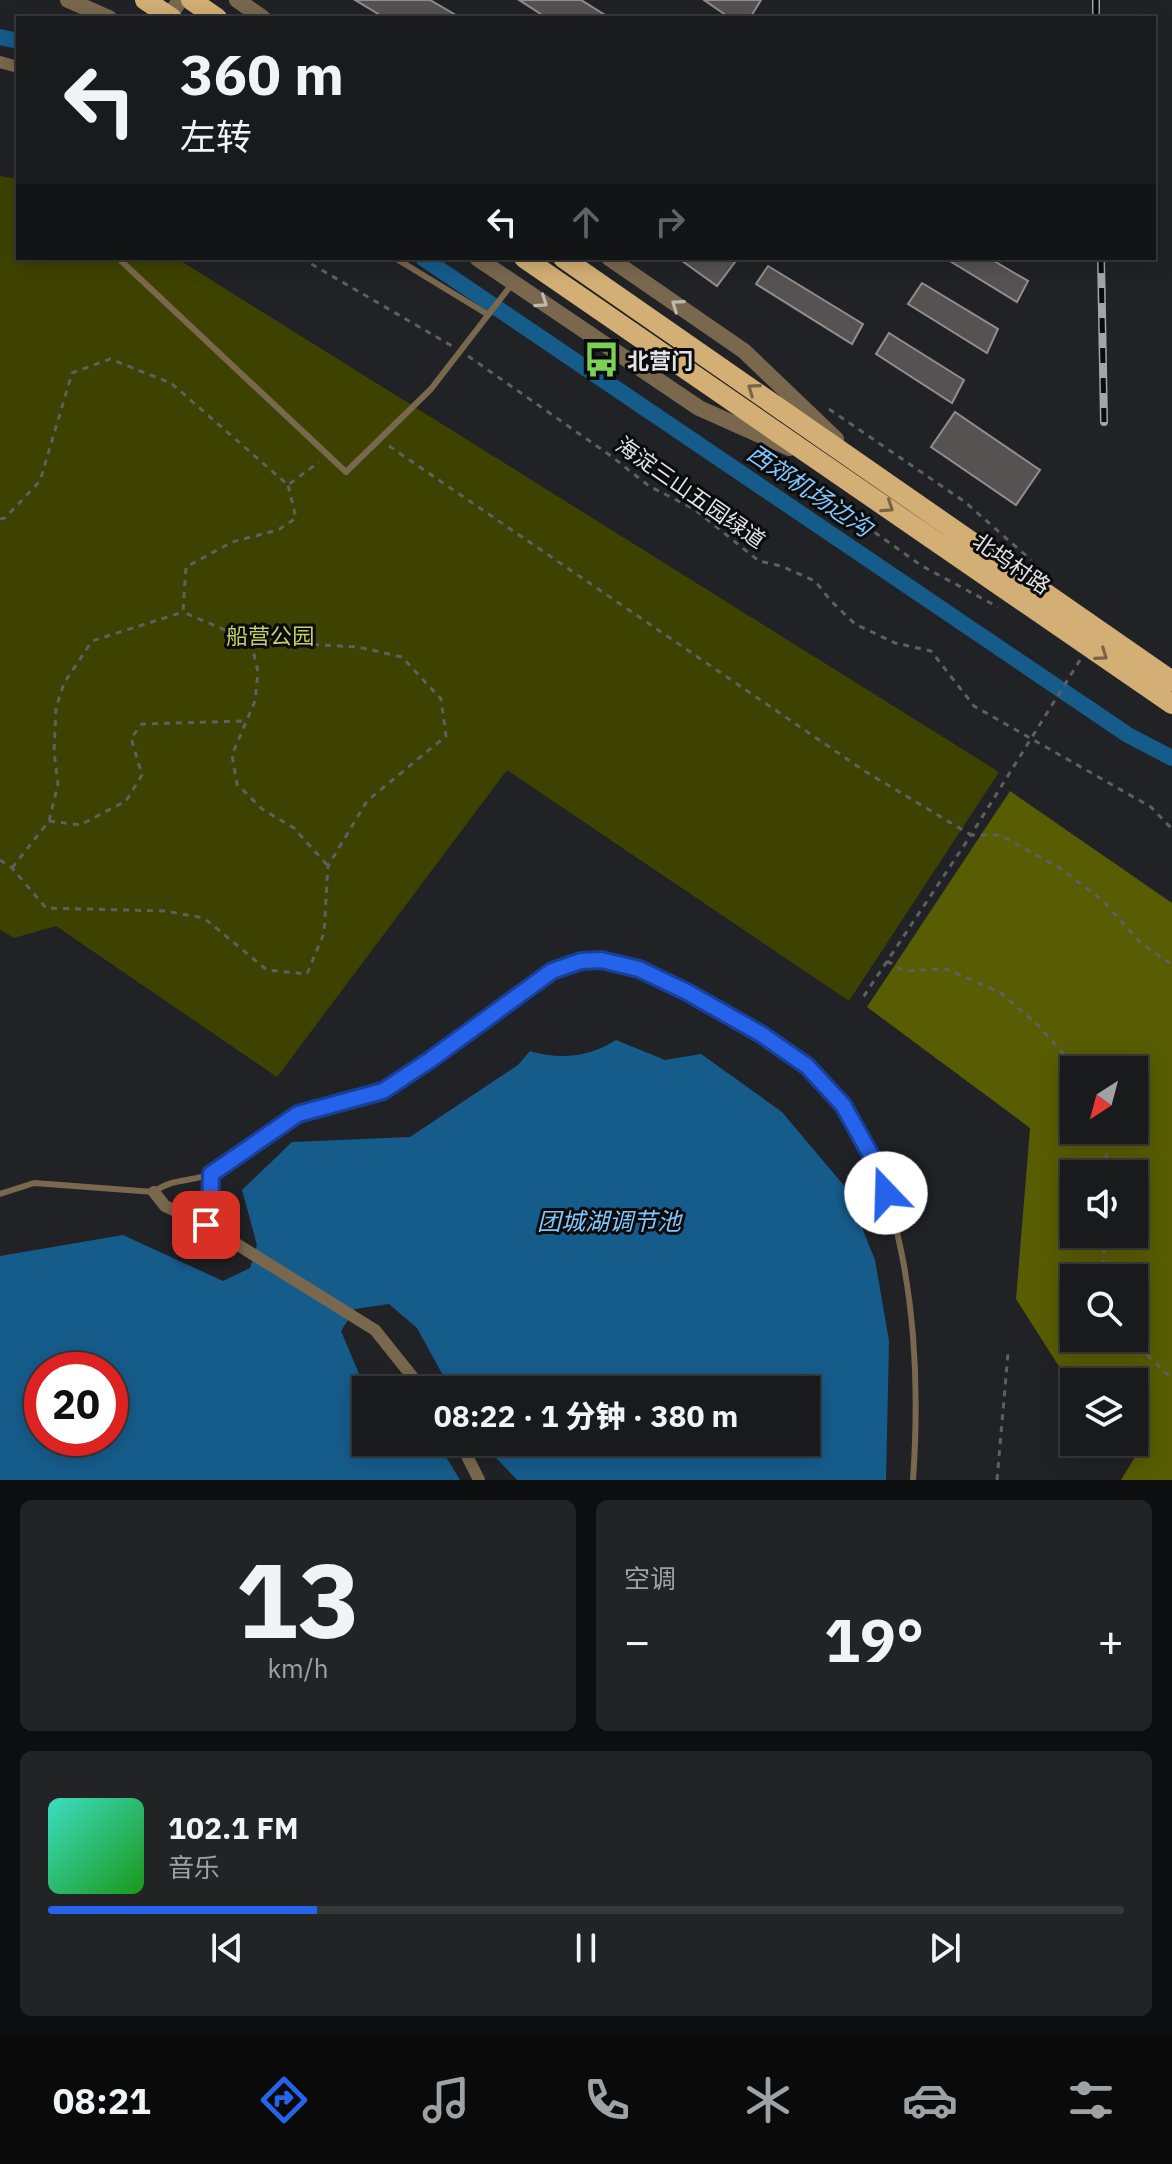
<!DOCTYPE html>
<html lang="zh">
<meta charset="utf-8">
<style>
:root{--surface:#181a1c;--page:#212325;--text:#f1f3f6;--muted:#9fa1a3;--line:#36383b;--accent:#2563eb}
body{margin:0;font-family:"IBM Plex Sans","Noto Sans SC",sans-serif;background:var(--page);color:var(--text);height:100vh;display:flex;flex-direction:column;font-size:30px;white-space:nowrap}
*{box-sizing:border-box;margin:0}
p{font-size:26px;color:var(--muted)}
.icon{flex:none;width:44px;height:44px;fill:none;stroke:currentColor;stroke-width:2;stroke-linecap:round;stroke-linejoin:round}
.map{position:relative;height:1480px;overflow:hidden}
.details{display:flex;flex-direction:column;gap:20px;padding:20px;background:#0d0e0f;flex:1}
.details>*{flex:none}
.hud{position:absolute;left:16px;top:16px;width:1140px;height:244px;border-radius:0px;box-shadow:0 4px 20px #0003,0 0 0 2px var(--line);background:#181a1c;color:var(--text);overflow:hidden}
.needle{width:52px;rotate:216deg}
.tools{position:absolute;left:1060px;top:1056px;display:grid;gap:16px}
.tools a{display:grid;place-items:center;width:88px;height:88px;border-radius:0px;background:var(--surface);box-shadow:0 4px 20px #0003,0 0 0 2px var(--line);font-size:40px}
.speed{position:absolute;left:24px;top:1352px;display:flex;gap:16px;font-size:40px;font-weight:700;text-align:center}
.speed>*{display:grid;place-content:center;width:104px;height:104px;border-radius:50%;background:var(--surface);box-shadow:0 4px 20px #0003,0 0 0 2px var(--line);line-height:1}
.speed .limit{border:12px solid #d22;background:#fff;color:#111}
.pin{position:absolute;display:grid;place-items:center;width:68px;height:68px;color:#fff;margin:-34px;border-radius:16px;box-shadow:0 4px 12px #0006}
.me{position:absolute;width:88px;margin:-44px;rotate:339deg;stroke-linejoin:round;filter:drop-shadow(0 0 6px #0008)}
.turn{display:flex;align-items:center;gap:28px;height:168px;padding:0 32px;font-size:36px}
.turn .icon{width:104px;height:104px;stroke-width:2.5}
.turn b{display:block;font-size:56px;line-height:68px}
.lanes{display:flex;align-items:center;height:76px;padding:0 32px;background:#0003;justify-content:center;gap:40px;direction:ltr}
.lanes .off{opacity:.35}
.big{font-size:60px;font-weight:800;line-height:1.1}
.details .widget{flex:1;display:flex;flex-direction:column;justify-content:center;gap:12px;min-width:0;padding:0 28px;border-radius:12px;background:var(--page)}
.details .dial{align-items:center;gap:0}
.dial b{font-size:104px;line-height:1}
.song{display:flex;align-items:center;gap:24px}
.cover{width:96px;height:96px;border-radius:12px;background:linear-gradient(135deg,hsl(170 70% 55%),hsl(120 70% 35%))}
.played{height:8px;border-radius:4px;background:linear-gradient(90deg,var(--accent) 25%,var(--line) 25%)}
.keys{display:flex;justify-content:space-around;direction:ltr}
.heat{display:flex;justify-content:space-between;align-items:center;font-size:44px;direction:ltr}
.details .tiles{flex:1;display:grid;gap:20px;grid-template-columns:1fr 1fr}
.widget:last-child{grid-column:span 2}
.trip{position:absolute;left:352px;top:1376px;width:468px;height:80px;border-radius:0px;background:var(--surface);box-shadow:0 4px 20px #0003,0 0 0 2px var(--line);font-weight:800;line-height:80px;text-align:center}
.menu{display:flex;height:128px;justify-content:space-around;align-items:center;background:#0a0a0b;color:var(--muted)}
.menu .icon{width:56px;height:56px}
.menu .selected{color:var(--accent)}
.menu b{font-size:36px;color:var(--text)}
.map>svg:first-child{display:block}
.green{fill:#3e4200}
.forest{fill:#585c02;fill-rule:evenodd}
.water{fill:#165c8b;fill-rule:evenodd}
.lines{fill:none;stroke-linecap:round;stroke-linejoin:round}
.canal{stroke:#165c8b;stroke-width:16}
.building{fill:#565251;stroke:#938e8d;stroke-width:2}
.path{stroke:#5d5f62;stroke-width:3;stroke-dasharray:6 6;stroke-linecap:butt}
.service{stroke:#79684d;stroke-width:6}
.minor{stroke:#79684d;stroke-width:12}
.tertiary{stroke:#79684d;stroke-width:16}
.primary{stroke:#d3af75;stroke-width:20}
.rail-casing{stroke:#a4a5a8;stroke-width:8}
.rail{stroke:#0b0b0c;stroke-width:5;stroke-dasharray:15;stroke-linecap:butt}
.oneway{stroke:#bdb8b0}
.oneway2{stroke:#796546}
.route-casing{stroke:#184099;stroke-width:20}
.route{stroke:#2563eb;stroke-width:14}
.labels{text-anchor:middle;dominant-baseline:central;stroke-width:6;stroke-linejoin:round;paint-order:stroke}
.poi-label{font-size:22px;font-weight:bold;fill:#e2e3e5;stroke:#0b0b0c;text-anchor:start}
.street-label{font-size:22px;fill:#e2e3e5;stroke:#0b0b0c}
.park-label{font-size:22px;fill:#c6cf64;stroke:#0b0b0c}
.water-label{font-size:24px;font-style:italic;fill:#81c6fd;stroke:#0b0b0c}
</style>
<div class="map">
<svg width="1172" height="1480" viewBox="0 0 1172 1480">
<rect width="100%" height="100%" fill="#202225"/>
<path class="green" d="M 0,176 L 18,179 L 18,258 L 176,258 L 999,772 L 849,1001 L 507,770 L 277,1077 L 56,926 L 14,938 L 0,930 Z"/>
<path class="forest" d="M 1010,791 L 1172,903 L 1172,1480 L 1121,1480 L 1147,1437 L 1134,1412 L 1134,1382 L 1087,1382 L 1058,1365 L 1016,1299 L 1030,1128 L 867,1007 ZM 1074,1070 L 1134,1070 L 1134,1130 L 1074,1130 ZM 1074,1174 L 1134,1174 L 1134,1234 L 1074,1234 ZM 1074,1278 L 1134,1278 L 1134,1338 L 1074,1338 Z"/>
<path class="water" d="M 616,1040 L 665,1060 L 701,1054 L 782,1112 L 846,1188 L 875,1260 L 889,1341 L 886,1480 L 517,1480 L 481,1442 L 806,1442 L 806,1390 L 451,1390 L 417,1328 L 389,1304 L 355,1309 L 341,1331 L 360,1376 L 404,1390 L 366,1390 L 366,1442 L 437,1442 L 460,1480 L 0,1480 L 0,1256 L 123,1235 L 223,1281 L 250,1268 L 257,1245 L 242,1190 L 292,1142 L 410,1137 L 518,1065 L 530,1051 C 560,1060 590,1057 616,1040 ZM 42,1370 L 110,1370 L 110,1438 L 42,1438 Z"/>
<g class="lines">
<path class="canal" d="M 0,37 L 18,41
M 423,258 L 1128,735 L 1172,758"/>
</g>
<path class="building" d="M 355,0 L 430,0 L 461,18 L 385,18 Z
M 519,0 L 581,0 L 610,18 L 547,18 Z
M 704,0 L 761,0 L 750,18 L 730,18 Z
M 678,258 L 738,258 L 717,286 Z
M 945,258 L 989,258 L 1028,281 L 1017,302 Z
M 768,266 L 863,324 L 852,344 L 756,284 Z
M 922,283 L 998,329 L 987,353 L 908,304 Z
M 889,333 L 964,380 L 952,403 L 876,354 Z
M 955,412 L 1040,470 L 1016,505 L 931,447 Z"/>
<g class="lines">
<path class="path" d="M 301,258 L 452,346
M 468,356 L 611,456 L 649,486 L 694,509 L 759,561 L 781,566 L 815,581 L 831,601 L 855,624 L 895,643 L 931,651 L 974,706 L 1151,807 L 1172,829
M 829,409 L 965,502 L 1031,560
M 389,446 L 863,770 L 971,835 L 862,999
M 767,456 L 922,566 L 998,607
M 802,497 L 815,480
M 0,519 L 5,518 L 40,481 L 72,373 L 110,359 L 171,383 L 288,485 L 319,462
M 251,642 L 258,672 L 255,701 L 232,755 L 237,784 L 262,809 L 294,828 L 328,866
M 1080,660 L 971,835 L 1000,835 L 1060,868 L 1103,901 L 1141,943 L 1172,965
M 49,821 L 80,825 L 126,801 L 142,775 L 131,738 L 142,724 L 244,721
M 0,860 L 12,868 L 46,908 L 165,911 L 204,918 L 267,970 L 307,974 L 324,933 L 328,866 L 367,801 L 446,736 L 441,699 L 402,657 L 358,647 L 251,641 L 183,612 L 186,567 L 232,542 L 278,530 L 296,518 L 288,485
M 12,868 L 49,821 L 58,784 L 54,752 L 56,708 L 64,683 L 92,641 L 183,612
M 887,961 L 904,971 L 946,969 L 1001,993 L 1038,1025 L 1078,1070
M 1101,1130 L 1110,1174
M 1101,1278 L 1106,1234
M 1130,1338 L 1172,1379
M 997,1480 L 1008,1353"/>
<path class="service" d="M 118,258 L 346,472 L 431,389 L 512,284
M 395,258 L 487,314
M 0,1194 L 34,1183 L 154,1192 C 172,1178 191,1182 211,1174 C 238,1162 268,1130 296,1115 C 321,1101 356,1103 383,1091 C 393,1086 404,1077 413,1071 C 449,1048 483,1022 517,997 C 537,983 555,967 579,961 C 617,952 672,983 704,1002 C 738,1021 776,1040 806,1066 C 912,1156 922,1351 913,1480"/>
<path class="minor" d="M 0,62 L 18,67
M 154,1192 L 165,1206 L 206,1225 L 375,1330 L 423,1390
M 206,1225 L 210,1214 L 211,1174
M 460,1442 L 479,1480"/>
<path class="tertiary" d="M 68,0 L 109,18
M 237,0 L 263,18
M 168,18 L 180,0
M 477,258 L 699,408 L 789,448
M 609,258 L 744,351 L 836,439"/>
<path class="primary" d="M 145,0 L 172,18
M 191,0 L 217,18
M 524,258 L 1172,704
M 563,258 L 1172,681"/>
<defs>
<path id="rail" d="M 1096,0 L 1096,18
M 1101,258 L 1104,422"/>
</defs>
<use href="#rail" class="rail-casing"/>
<use href="#rail" class="rail"/>
</g>
<defs><path id="oneway-chevron" d="M-2-3.5L2.5 0L-2 3.5" fill="none" stroke-width="1.6" stroke-linecap="round" stroke-linejoin="round" transform="scale(2)"/></defs>
<g class="oneway">
<use href="#oneway-chevron" transform="translate(542 302) rotate(34)"/>
<use href="#oneway-chevron" transform="translate(677 305) rotate(-145)"/>
</g>
<g class="oneway2">
<use href="#oneway-chevron" transform="translate(753 389) rotate(-145)"/>
<use href="#oneway-chevron" transform="translate(888 507) rotate(34)"/>
<use href="#oneway-chevron" transform="translate(1102 655) rotate(35)"/>
</g>
<g class="lines">
<defs>
<path id="route" d="M 206,1225 L 210,1214 L 211,1174 L 298,1114 L 383,1091 L 430,1060 L 552,971 L 581,961 L 601,960 L 639,969 L 687,992 L 761,1034 L 807,1066 L 843,1105 L 877,1166 L 886,1193"/>
</defs>
<use href="#route" class="route-casing"/>
<use href="#route" class="route"/>
</g>
<defs>
<symbol id="bus-bare" viewBox="-9 -9 18 18"><path d="M-5-6H5V4H4V6H2V4H-2V6H-4V4H-5ZM-3.5-4V0h7V-4ZM-3.5 1.2v1.5H-2V1.2ZM2 1.2v1.5H3.5V1.2Z" fill="#7bd156" stroke="#0b0b0c" stroke-width="2.5" paint-order="stroke"/></symbol>
</defs>
<g fill-rule="evenodd">
<use href="#bus-bare" x="576" y="334" width="51" height="51"/>
</g>
<g class="labels">
<g class="poi-label">
<text x="627" y="360">北营门</text>
</g>
<g class="street-label">
<text transform="translate(691 492) rotate(35)">海淀三山五园绿道</text>
<text transform="translate(1012 563) rotate(35)">北坞村路</text>
</g>
<g class="park-label">
<text x="270" y="635">船营公园</text>
</g>
<g class="water-label">
<text transform="translate(810 490) rotate(34)">西郊机场边沟</text>
<text x="609" y="1221">团城湖调节池</text>
</g>
</g>
</svg>
<div class="tools">
<a><svg class="needle" viewBox="-14 -14 28 28"><path d="M0-13l5 13h-10z" fill="#e53935"/><path d="M0 13l5-13h-10z" fill="#9fa1a3"/></svg></a>
<a><svg class="icon" aria-label="sound" viewBox="0 0 24 24"><path d="M4 9h4l5-4v14l-5-4H4zM17 9q2 3 0 6"/></svg></a>
<a><svg class="icon" aria-label="search" viewBox="0 0 24 24"><circle cx="10" cy="10" r="6"/><path d="M15 15l6 6"/></svg></a>
<a><svg class="icon" aria-label="layers" viewBox="0 0 24 24"><path d="M12 4l9 5-9 5-9-5zM3 14l9 5 9-5"/></svg></a>
</div>
<div class="speed"><div class="limit">20</div></div>
<div class="pin" style="left:206px;top:1225px;background:#d93025"><svg class="icon" aria-label="arrive" viewBox="0 0 24 24"><path d="M6 21V4h12l-3 4 3 4H6"/></svg></div>
<svg class="me" style="left:886px;top:1193px" viewBox="-20 -20 40 40"><circle r="19" fill="#fff"/><path d="M0-13L10 11 0 6-10 11z" fill="#2563eb"/></svg>
<div class="trip">08:22 · 1 分钟 · 380 m</div>
<div class="hud">
<div class="turn"><svg class="icon" aria-label="left" viewBox="0 0 24 24"><path d="M17 20v-9H6M10 6l-5 5 5 5"/></svg><div><b>360 m</b>左转</div></div>
<div class="lanes"><svg class="icon" aria-label="left" viewBox="0 0 24 24"><path d="M17 20v-9H6M10 6l-5 5 5 5"/></svg><svg class="icon off" aria-label="ahead" viewBox="0 0 24 24"><path d="M12 20V5M6 11l6-6 6 6"/></svg><svg class="icon off" aria-label="right" viewBox="0 0 24 24"><path d="M7 20v-9h11M14 6l5 5-5 5"/></svg></div>
</div>
</div>
<section class="details">
<div class="tiles">
<div class="widget dial"><b>13</b><p>km/h</p></div>
<div class="widget"><p>空调</p>
<div class="heat"><a>−</a><b class="big">19°</b><a>+</a></div>
</div>
<div class="widget">
<div class="song"><i class="cover"></i><div><b>102.1 FM</b><p>音乐</p></div></div>
<div class="played"></div>
<div class="keys"><svg class="icon" aria-label="previous" viewBox="0 0 24 24"><path d="M18 5L8 12l10 7zM5 5v14"/></svg><svg class="icon" aria-label="pause" viewBox="0 0 24 24"><path d="M8 5v14M16 5v14"/></svg><svg class="icon" aria-label="next" viewBox="0 0 24 24"><path d="M6 5l10 7-10 7zM19 5v14"/></svg></div>
</div>
</div>
</section>
<nav class="menu">
<b>08:21</b>
<svg class="icon selected" aria-label="directions" viewBox="0 0 24 24"><path d="M12 3l9 9-9 9-9-9zM9 14v-3h6M13 9l2 2-2 2"/></svg>
<svg class="icon" aria-label="music" viewBox="0 0 24 24"><path d="M9 18V5l10-2v13"/><circle cx="6" cy="18" r="3"/><circle cx="16" cy="16" r="3"/></svg>
<svg class="icon" aria-label="phone" viewBox="0 0 24 24"><path d="M5 4h4l2 5-3 2q2 4 5 5l2-3 5 2v4C11 20 4 13 5 4z"/></svg>
<svg class="icon" aria-label="climate" viewBox="0 0 24 24"><path d="M12 3v18M4 7l16 10M4 17L20 7"/></svg>
<svg class="icon" aria-label="car" viewBox="0 0 24 24"><path d="M5 17H2v-5l4-1 3-4h7l3 4 3 1v5h-3M9 17h6M6 11h13"/><circle cx="7" cy="17" r="2"/><circle cx="17" cy="17" r="2"/></svg>
<svg class="icon" aria-label="filters" viewBox="0 0 24 24"><path d="M4 7h16M4 17h16"/><circle cx="9" cy="7" r="2"/><circle cx="15" cy="17" r="2"/></svg>
</nav>
